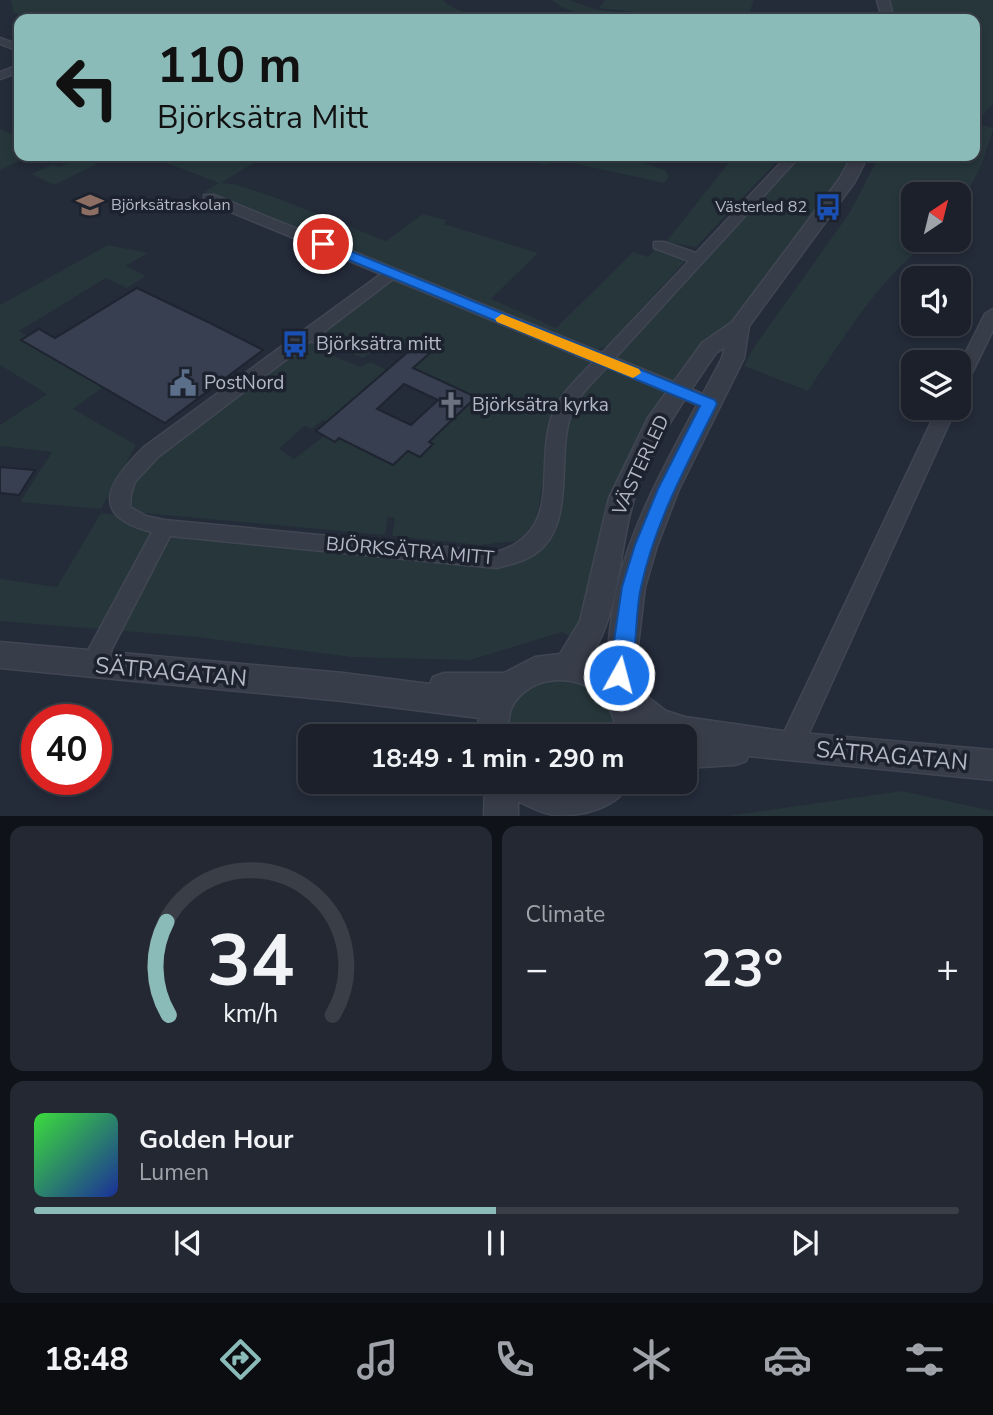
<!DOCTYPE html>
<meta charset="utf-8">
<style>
:root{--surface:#1b202b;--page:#242833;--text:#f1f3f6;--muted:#a0a3a9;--line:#393e47;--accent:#8bbbb9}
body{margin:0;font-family:"Nunito Sans",sans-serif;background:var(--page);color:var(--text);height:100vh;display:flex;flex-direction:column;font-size:26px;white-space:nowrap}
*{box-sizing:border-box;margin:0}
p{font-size:23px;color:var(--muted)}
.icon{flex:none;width:38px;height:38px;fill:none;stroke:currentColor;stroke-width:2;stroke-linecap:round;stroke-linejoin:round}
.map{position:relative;height:816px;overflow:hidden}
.drawer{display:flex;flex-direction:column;gap:10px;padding:10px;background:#0f1218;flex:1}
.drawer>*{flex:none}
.top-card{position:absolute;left:14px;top:14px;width:966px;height:147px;border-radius:14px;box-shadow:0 4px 10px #0003,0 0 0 2px var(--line);background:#8bbbb9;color:#111;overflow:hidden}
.needle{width:46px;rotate:35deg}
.controls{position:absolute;left:901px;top:182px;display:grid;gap:14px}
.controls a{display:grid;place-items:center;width:70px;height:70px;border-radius:14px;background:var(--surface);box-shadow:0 4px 10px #0003,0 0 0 2px var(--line);font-size:35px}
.speed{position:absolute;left:21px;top:704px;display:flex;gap:14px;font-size:35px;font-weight:700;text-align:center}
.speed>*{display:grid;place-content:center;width:91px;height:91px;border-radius:50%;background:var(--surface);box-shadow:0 4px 10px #0003,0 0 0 2px var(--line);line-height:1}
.speed .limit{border:10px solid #d22;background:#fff;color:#111}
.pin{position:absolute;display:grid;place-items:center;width:60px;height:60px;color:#fff;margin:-30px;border:4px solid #fff;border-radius:50%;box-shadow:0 2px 7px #0007}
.me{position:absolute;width:77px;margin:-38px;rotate:7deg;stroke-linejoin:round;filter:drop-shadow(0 0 5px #0008)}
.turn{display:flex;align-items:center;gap:24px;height:147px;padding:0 28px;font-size:32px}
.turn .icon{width:91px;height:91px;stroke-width:2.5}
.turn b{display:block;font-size:49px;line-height:60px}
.big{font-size:52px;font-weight:700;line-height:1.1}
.drawer .card{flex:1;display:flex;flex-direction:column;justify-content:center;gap:10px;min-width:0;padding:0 24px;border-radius:14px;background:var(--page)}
.drawer .dial{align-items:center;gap:0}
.dial svg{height:182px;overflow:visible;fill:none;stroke:var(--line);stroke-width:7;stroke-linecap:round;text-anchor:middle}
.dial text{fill:var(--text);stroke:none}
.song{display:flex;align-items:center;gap:21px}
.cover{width:84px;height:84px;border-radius:10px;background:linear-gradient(135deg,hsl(120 70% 55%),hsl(230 70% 35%))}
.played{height:7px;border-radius:4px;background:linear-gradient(90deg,var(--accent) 50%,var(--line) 50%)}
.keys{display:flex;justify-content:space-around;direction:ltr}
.heat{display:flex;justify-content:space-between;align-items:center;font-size:38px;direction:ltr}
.drawer .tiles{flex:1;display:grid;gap:10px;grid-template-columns:1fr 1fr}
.card:last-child{grid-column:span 2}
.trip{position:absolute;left:298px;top:724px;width:399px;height:70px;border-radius:14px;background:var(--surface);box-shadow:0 4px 10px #0003,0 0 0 2px var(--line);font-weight:700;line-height:70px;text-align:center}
.dock{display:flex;height:112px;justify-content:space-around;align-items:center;background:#0b0d11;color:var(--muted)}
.dock .icon{width:49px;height:49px}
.dock .selected{color:var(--accent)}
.dock b{font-size:32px;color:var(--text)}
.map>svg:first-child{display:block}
.green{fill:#26363b;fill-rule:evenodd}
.building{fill:#373f50;stroke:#1f2431;stroke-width:2;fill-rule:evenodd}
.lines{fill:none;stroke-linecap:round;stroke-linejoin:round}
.minor-casing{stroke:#414653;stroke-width:3}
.tertiary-casing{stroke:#414653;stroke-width:3}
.minor{fill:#383d4a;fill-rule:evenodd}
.tertiary{fill:#383d4a;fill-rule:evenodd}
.route{fill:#1a73e8;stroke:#114b97;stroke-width:2}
.slow{fill:#f59e0b}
.labels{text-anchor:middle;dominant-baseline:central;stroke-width:7;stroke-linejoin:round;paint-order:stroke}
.far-poi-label{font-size:16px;fill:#b3b8c6;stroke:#1d222f;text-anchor:start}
.poi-label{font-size:19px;fill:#b3b8c6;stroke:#1d222f;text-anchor:start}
.street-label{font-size:19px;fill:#b3b8c6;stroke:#1d222f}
.near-street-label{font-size:23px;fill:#b3b8c6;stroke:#1d222f}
</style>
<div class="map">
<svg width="993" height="817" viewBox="0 0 993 817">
<rect width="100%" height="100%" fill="#242b39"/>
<path class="green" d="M 11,0 L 443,0 C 464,22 521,16 551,19 L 28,19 L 13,12 Z
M 552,0 L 569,0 L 594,9 L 677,19 C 638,19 584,26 552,0 Z
M 605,0 L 754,0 L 747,19 L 692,19 L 599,8 Z
M 883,0 L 993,0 L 993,104 L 976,123 L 993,128 L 993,130 L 982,164 L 959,208 L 959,194 L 914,194 L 914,240 L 933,240 C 884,270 840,343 808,391 L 744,366 L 754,347 L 850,212 L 879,156 L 975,156 L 975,19 L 888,19 Z
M 0,129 L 19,137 L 19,156 L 30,156 L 0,170 Z
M 148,156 L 265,156 L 221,183 L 234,184 L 274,197 L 386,241 L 423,214 L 447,220 L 444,224 L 538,253 L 491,299 L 556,328 L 633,252 L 648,257 L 659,245 L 690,256 L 606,347 L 591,351 L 204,192 L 219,183 Z
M 504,156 L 623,156 L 665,170 L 669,177 L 664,183 L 554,159 L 547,165 Z
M 734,156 L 782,156 L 696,247 L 666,242 Z
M 794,156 L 845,156 L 858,158 L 660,418 L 584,643 L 562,632 L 470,660 L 351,657 L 197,637 L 0,621 L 0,579 L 57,587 L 101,513 L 495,564 L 534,544 L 561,416 L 637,326 Z
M 80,157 L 97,164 L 54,185 L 32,174 L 53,164 L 59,167 Z
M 108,245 L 148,253 L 126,266 L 146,276 L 127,288 L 106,278 L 19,331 L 27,336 L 22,341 L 103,387 L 73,409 L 136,445 L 101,509 L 20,502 L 52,452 L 0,446 L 0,425 L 47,394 L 0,365 L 0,305 Z
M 392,273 L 597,358 C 574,382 558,395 552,429 L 548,430 L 551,431 L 536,524 L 518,541 L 480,545 L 392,536 L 395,518 L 388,517 L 385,535 L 121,511 L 130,475 ZM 332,345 L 363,358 C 381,344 410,341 431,352 L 412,367 L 473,401 L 429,442 L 420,457 L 408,451 L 380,460 L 339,438 L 335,442 L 324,436 L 294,459 L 279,449 L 304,426 L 312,429 L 323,420 L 326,422 L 387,370 L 370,362 L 361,367 L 328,354 Z
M 588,671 L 634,737 L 491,737 L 508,686 Z
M 902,791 L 993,811 L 993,816 L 728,816 Z"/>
<path class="building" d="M 137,288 L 210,323 L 263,350 L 165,423 L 21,340 L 39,329 L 55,338 Z
M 416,345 L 431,352 L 413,368 L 476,397 L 429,442 L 433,444 L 420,457 L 408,451 L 393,465 L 339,438 L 335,442 L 316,431 ZM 404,384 L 438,400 L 411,425 L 377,409 Z
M 0,467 L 35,470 L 19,495 L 0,493 Z"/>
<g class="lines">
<defs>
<path id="minor" d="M 0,38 L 19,45 L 19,51 L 0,44 Z
M 19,65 L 19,72 L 0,79 L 0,72 Z
M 787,156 L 800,156 L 615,358 L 715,399 L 718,403 L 715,407 L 703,407 L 607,367 C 594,381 577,396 571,414 C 555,459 579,532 528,558 C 519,563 507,565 497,568 L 170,536 L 100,672 L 92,675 L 84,672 L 81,665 L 84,658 L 152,532 C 88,516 107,483 144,447 L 381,274 L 204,201 L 204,195 L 214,195 L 602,353 L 689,261 L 654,248 L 654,242 L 664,242 L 696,253 ZM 393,279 L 593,362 C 579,377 561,393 553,413 C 533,465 566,530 497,552 L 164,520 L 146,516 L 130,507 L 131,494 L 135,482 L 158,457 L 311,341 L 326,349 L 338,349 L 340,345 L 321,334 Z
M 839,156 L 863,156 L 864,158 L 858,162 Z
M 993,309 L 993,330 L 967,383 L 959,389 L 959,366 L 985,314 Z
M 938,408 L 956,408 L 799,755 L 790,759 L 781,755 L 778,747 L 781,739 Z"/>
<path id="tertiary" d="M 877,0 L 889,0 L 894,19 L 882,19 Z
M 852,156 L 868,156 L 854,183 L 749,326 L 744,358 L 679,489 L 657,546 L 645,587 L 633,686 L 666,711 L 685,717 L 790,732 L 993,750 L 993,780 L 748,756 L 746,761 L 735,765 L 684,768 L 684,737 L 657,737 L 649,734 L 650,737 L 618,737 C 615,721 612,709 601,697 C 577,671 526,675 511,709 C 508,717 508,728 507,737 L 475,737 L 479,718 L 343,701 L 0,668 L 0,642 L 343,673 L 430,684 L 433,677 L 444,673 L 504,673 L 535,657 L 560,654 L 580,621 L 609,498 L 648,418 L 702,343 L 732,322 L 840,178 ZM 725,347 L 722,358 C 685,430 636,508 617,587 C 611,613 609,641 606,667 L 589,659 C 621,612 618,551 634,499 C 652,445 685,398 716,353 Z
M 485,782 L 630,782 C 619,808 581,817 554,815 C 541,813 529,807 518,801 L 518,817 L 484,817 Z"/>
</defs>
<use href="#minor" class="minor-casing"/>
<use href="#tertiary" class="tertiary-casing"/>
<use href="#minor" class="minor"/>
<use href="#tertiary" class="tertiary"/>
</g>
<path class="route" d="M 323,240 L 715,400 L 717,404 C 688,462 655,522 641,587 C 634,617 639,654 626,682 L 619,685 L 612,682 L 609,675 L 622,587 L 635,545 L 658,489 L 700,406 L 318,247 L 316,244 Z"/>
<path class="slow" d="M 502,314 L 639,369 L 641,373 L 633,378 L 628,376 L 497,322 L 495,319 Z"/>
<defs>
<symbol id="school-bare" viewBox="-9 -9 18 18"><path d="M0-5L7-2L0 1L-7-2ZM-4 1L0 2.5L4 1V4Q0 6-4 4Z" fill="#8d6e63" stroke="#1d222f" stroke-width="2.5" paint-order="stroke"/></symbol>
<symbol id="bus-bare" viewBox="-9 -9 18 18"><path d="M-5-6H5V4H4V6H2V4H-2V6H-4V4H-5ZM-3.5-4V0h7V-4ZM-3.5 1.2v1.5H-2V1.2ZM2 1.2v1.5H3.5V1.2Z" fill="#1a4fb4" stroke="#1d222f" stroke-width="2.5" paint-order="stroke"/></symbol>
<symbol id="civic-bare" viewBox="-9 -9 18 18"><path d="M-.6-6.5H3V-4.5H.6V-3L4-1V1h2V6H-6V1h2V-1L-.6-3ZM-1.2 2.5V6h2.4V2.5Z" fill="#5c6f8a" stroke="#1d222f" stroke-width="2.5" paint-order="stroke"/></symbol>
<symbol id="church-bare" viewBox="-9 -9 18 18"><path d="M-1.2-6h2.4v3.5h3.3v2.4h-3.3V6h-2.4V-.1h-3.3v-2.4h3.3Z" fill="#6b7280" stroke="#1d222f" stroke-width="2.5" paint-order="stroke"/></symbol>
</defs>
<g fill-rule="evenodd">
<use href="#school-bare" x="71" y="186" width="38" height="38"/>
<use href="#bus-bare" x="809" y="188" width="38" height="38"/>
<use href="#bus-bare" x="276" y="325" width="38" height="38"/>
<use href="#civic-bare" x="164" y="364" width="38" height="38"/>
<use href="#church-bare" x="432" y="386" width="38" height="38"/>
</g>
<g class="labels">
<g class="far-poi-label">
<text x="111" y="205">Björksätraskolan</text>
<text x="807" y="207" text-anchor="end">Västerled 82</text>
</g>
<g class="poi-label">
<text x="316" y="344">Björksätra mitt</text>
<text x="204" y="383">PostNord</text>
<text x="472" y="405">Björksätra kyrka</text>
</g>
<g class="street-label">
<text transform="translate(641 465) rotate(-65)">VÄSTERLED</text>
<text transform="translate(410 551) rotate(5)">BJÖRKSÄTRA MITT</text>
</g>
<g class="near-street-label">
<text transform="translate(171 672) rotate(5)">SÄTRAGATAN</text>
<text transform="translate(892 756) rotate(5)">SÄTRAGATAN</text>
</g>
</g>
</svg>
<div class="controls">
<a><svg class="needle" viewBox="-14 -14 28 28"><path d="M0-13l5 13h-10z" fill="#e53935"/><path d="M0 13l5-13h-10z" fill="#a0a3a9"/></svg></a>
<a><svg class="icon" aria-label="sound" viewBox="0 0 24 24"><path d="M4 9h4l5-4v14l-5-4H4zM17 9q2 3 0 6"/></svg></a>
<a><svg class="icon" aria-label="layers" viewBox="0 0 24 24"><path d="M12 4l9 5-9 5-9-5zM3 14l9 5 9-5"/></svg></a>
</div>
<div class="speed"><div class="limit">40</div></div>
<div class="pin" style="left:323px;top:244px;background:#d93025"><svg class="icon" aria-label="arrive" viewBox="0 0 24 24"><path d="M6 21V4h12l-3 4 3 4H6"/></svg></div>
<svg class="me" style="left:619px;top:675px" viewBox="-20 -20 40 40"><circle r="17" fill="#1a73e8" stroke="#fff" stroke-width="3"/><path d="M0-11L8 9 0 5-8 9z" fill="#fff"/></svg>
<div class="trip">18:49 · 1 min · 290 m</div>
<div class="top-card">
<div class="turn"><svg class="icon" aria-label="left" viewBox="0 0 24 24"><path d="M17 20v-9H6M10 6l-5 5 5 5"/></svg><div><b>110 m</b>Björksätra Mitt</div></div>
</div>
</div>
<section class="drawer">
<div class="tiles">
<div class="card dial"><svg viewBox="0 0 100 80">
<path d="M14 69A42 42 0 1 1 86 69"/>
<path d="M14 69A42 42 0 0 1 13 28" stroke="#8bbbb9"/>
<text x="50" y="56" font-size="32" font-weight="700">34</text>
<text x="50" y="72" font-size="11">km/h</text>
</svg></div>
<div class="card"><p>Climate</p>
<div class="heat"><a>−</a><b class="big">23°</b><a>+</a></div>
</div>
<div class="card">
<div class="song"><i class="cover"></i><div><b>Golden Hour</b><p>Lumen</p></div></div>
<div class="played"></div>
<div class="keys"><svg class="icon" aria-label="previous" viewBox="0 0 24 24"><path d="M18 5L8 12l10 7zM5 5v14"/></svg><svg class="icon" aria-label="pause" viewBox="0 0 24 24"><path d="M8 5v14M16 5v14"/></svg><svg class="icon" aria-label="next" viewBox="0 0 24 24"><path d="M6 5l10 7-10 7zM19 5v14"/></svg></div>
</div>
</div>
</section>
<nav class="dock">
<b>18:48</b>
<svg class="icon selected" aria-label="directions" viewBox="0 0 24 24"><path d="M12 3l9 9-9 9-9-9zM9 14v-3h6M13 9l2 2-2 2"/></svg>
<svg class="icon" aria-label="music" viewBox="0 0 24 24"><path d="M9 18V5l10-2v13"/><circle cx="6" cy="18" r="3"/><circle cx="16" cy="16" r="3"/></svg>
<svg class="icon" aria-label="phone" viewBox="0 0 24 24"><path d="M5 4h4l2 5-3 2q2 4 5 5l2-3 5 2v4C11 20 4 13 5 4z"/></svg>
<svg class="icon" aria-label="climate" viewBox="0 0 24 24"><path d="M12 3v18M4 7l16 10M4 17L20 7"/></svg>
<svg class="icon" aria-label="car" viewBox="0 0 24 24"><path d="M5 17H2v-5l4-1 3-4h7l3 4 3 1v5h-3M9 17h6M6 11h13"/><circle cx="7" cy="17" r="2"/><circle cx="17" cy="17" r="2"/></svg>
<svg class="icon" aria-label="filters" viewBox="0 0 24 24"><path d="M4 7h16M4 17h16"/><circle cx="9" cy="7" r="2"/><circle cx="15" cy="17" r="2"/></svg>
</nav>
